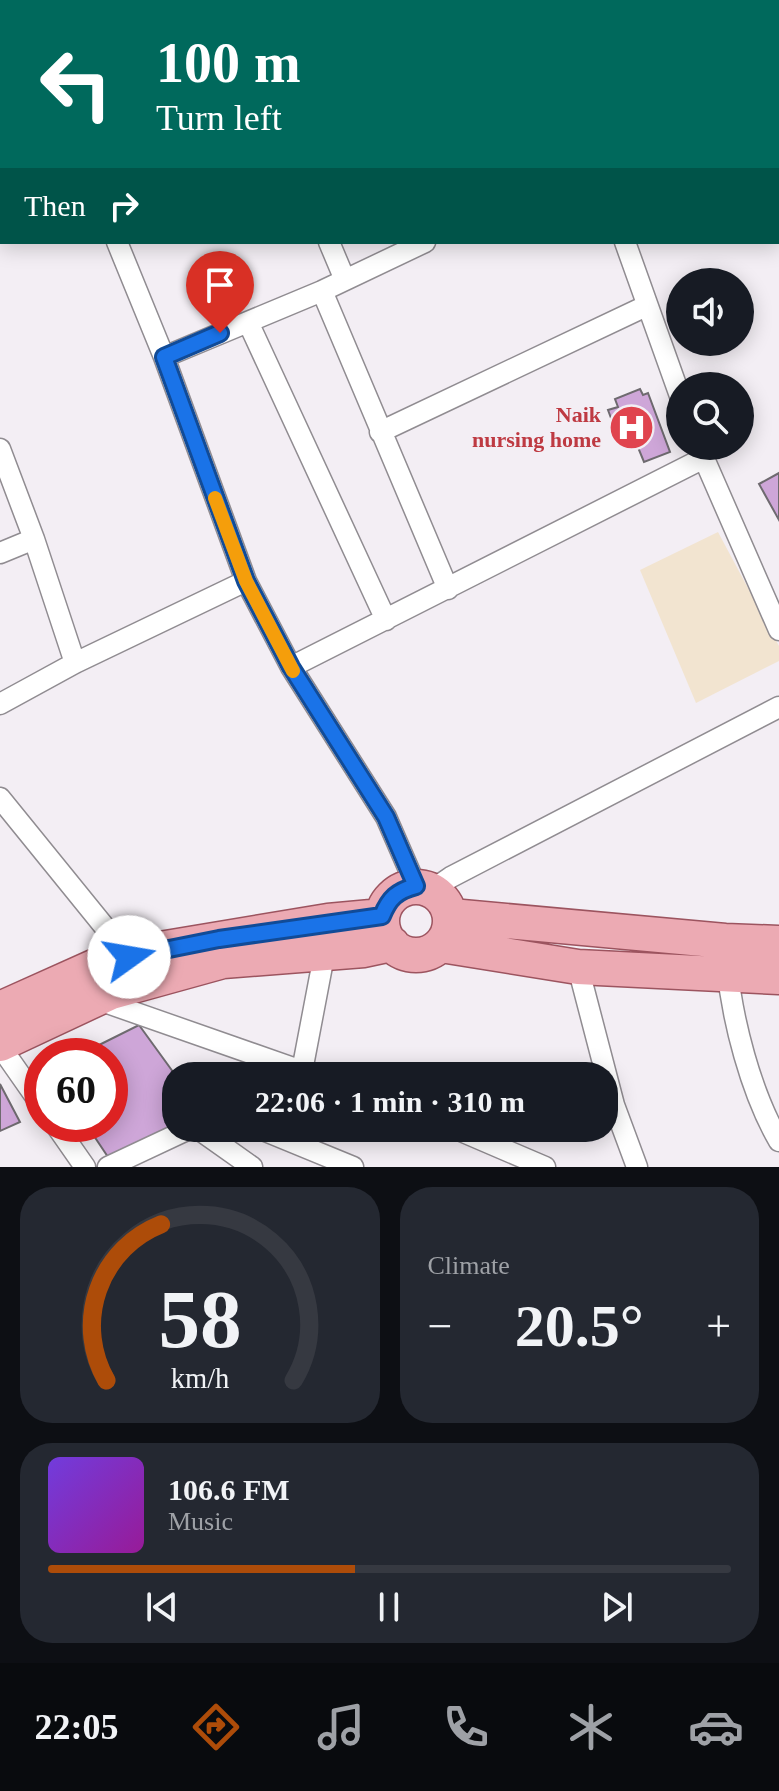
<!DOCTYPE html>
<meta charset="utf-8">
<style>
:root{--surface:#171b24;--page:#242831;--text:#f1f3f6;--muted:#9ea1a6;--line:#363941;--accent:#ad4c09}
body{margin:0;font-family:"Times New Roman",serif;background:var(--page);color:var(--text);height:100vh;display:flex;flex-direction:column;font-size:30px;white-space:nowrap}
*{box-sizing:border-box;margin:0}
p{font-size:26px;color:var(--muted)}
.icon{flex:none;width:44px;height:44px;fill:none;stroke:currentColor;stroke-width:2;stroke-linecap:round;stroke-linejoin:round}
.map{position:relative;height:1167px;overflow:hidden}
.panel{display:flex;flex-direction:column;gap:20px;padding:20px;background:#0d0f14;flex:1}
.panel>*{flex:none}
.top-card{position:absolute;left:0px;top:0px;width:780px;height:244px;box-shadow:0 4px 20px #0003;background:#00695c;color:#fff;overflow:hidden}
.tools{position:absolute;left:666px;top:268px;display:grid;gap:16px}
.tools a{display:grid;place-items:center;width:88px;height:88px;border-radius:50%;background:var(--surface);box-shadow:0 4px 20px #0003;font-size:40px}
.speed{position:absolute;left:24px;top:1038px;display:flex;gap:16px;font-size:40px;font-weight:700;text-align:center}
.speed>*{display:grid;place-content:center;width:104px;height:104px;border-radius:50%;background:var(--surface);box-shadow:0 4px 20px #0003;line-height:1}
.speed .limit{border:12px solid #d22;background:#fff;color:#111}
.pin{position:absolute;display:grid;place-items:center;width:68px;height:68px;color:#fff;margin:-82px -34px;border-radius:50% 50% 50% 0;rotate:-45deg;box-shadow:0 0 8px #0007}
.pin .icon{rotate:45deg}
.me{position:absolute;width:88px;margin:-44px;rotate:77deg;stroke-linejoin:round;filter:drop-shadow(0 0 6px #0008)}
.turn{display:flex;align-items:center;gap:28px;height:168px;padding:0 24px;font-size:36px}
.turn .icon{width:104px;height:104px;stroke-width:2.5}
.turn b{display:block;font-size:56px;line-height:68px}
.then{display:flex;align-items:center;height:76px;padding:0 24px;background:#0003;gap:16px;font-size:30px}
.big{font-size:60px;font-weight:700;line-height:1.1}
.panel .card{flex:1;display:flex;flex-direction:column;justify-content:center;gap:12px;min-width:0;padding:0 28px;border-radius:32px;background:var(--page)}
.panel .dial{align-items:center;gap:0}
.dial svg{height:208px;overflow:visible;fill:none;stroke:var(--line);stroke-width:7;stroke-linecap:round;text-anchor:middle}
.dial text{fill:var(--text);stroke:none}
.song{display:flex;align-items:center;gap:24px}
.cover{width:96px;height:96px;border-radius:12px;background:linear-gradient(135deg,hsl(260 70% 55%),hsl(300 70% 35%))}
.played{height:8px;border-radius:4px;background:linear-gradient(90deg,var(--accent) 45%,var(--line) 45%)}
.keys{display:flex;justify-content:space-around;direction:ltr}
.heat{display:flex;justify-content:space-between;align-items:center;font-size:44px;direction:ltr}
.panel .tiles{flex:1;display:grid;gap:20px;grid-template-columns:1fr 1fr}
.card:last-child{grid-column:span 2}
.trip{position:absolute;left:162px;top:1062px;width:456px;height:80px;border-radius:32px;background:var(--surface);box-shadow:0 4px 20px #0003;font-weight:700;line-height:80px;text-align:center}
.tab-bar{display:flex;height:128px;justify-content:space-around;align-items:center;background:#090b0e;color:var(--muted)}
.tab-bar .icon{width:56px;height:56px}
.tab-bar .on{color:var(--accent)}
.tab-bar b{font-size:36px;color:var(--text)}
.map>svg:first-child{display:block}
.commercial{fill:#f2e4d0}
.building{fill:#cea6d8;stroke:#6e6a6f;stroke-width:2}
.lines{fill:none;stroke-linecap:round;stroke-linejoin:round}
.lane-casing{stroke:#908c91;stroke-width:13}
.street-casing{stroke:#908c91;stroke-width:23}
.primary-casing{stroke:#9c545f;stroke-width:37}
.lane{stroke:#fff;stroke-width:10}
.street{stroke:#fff;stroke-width:20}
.primary{stroke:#ecaab3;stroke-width:34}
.route-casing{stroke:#114b97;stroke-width:20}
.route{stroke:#1a73e8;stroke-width:14}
.slow{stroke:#f59e0b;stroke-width:14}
.labels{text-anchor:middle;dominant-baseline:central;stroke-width:8;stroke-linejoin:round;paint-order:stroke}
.health-label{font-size:22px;font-weight:bold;fill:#be3a42;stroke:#f3eef4;text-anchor:end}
</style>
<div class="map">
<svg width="779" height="1167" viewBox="0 0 779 1167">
<rect width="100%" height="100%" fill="#f3eef4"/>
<path class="commercial" d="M 718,532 L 779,646 L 779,661 L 696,703 L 640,570 Z"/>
<path class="building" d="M 640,389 L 643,395 L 648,393 L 670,452 L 644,462 L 635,440 L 621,445 L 608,410 L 618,407 L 615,399 Z
M 779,473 L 779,520 L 759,484 Z
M 139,1025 L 176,1076 L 176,1128 L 112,1163 L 86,1124 L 110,1124 L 110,1056 L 77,1056 Z
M 0,1084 L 20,1122 L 0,1131 Z"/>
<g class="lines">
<defs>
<path id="lane" d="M 778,145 L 779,147
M 778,166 L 779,165"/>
<path id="street" d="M 26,0 L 27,2
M 340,0 L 341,2
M 434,0 L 435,2
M 542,0 L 543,2
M 256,2 L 260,0
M 0,3 L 3,0
M 0,189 L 2,188
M 117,242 L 164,357 L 246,581 L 291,667 L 386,817 L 416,886
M 329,242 L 345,280
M 625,242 L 680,396
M 322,291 L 448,589
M 248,322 L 386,620
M 164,357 L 322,291 L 425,242
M 380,432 L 646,306
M 699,447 L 779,630
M 0,449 L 34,539 L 75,663
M 0,553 L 34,539
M 291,667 L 704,458
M 0,704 L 75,663 L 246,581
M 0,798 L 129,957
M 432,890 L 451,877 L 779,707
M 727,965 C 732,1020 751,1093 779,1141
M 578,967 L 614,1105 L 637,1167
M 96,999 L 316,1076
M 0,1046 L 42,1106
M 292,1076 L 302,1071 L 326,945
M 55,1124 L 85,1167
M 197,1128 L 252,1167
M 258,1128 L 353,1167
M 454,1128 L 545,1167
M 108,1167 L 191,1128"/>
<path id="primary" d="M382 921a34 34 0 1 1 68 0a34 34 0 1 1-68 0Z
M 451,916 L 725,941 L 779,943
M 441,945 L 578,967 L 779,977
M 0,1009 L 96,966 L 154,950 L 328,921 L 382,916
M 0,1044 L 111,992 L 223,961 L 364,950 L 392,944"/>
</defs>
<use href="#lane" class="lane-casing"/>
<use href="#street" class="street-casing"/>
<use href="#primary" class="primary-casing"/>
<use href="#lane" class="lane"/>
<use href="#street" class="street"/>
<use href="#primary" class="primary"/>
</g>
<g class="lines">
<defs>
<path id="route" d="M 129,957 L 219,939 L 382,916 C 389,898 397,891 416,886 L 386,817 L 291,667 L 246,581 L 164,357 L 220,333"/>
</defs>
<use href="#route" class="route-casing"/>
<use href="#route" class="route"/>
<path class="slow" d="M 215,498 L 246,581 L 293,671"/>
</g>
<defs>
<symbol id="hospital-disc" viewBox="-11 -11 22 22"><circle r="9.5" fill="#e0444e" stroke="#f3eef4"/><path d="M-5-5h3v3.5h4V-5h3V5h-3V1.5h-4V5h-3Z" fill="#fff"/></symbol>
</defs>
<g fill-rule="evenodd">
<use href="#hospital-disc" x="606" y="402" width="51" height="51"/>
</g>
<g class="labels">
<g class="health-label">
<text x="601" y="414">Naik<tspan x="601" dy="25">nursing home</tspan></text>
</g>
</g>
</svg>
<div class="tools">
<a><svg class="icon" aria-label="sound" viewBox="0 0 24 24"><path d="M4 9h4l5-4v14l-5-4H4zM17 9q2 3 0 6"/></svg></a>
<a><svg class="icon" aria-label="search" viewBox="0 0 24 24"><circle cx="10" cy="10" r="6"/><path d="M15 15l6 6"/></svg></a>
</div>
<div class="speed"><div class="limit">60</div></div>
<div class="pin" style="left:220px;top:333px;background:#d93025"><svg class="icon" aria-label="arrive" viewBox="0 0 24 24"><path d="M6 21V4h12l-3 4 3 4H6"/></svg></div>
<svg class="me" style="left:129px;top:957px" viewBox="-20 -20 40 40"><circle r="19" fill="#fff"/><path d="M0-13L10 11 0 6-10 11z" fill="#1a73e8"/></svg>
<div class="trip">22:06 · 1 min · 310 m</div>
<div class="top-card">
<div class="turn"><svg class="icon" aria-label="left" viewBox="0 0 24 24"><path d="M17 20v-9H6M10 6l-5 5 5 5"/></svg><div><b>100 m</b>Turn left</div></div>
<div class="then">Then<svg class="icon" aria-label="right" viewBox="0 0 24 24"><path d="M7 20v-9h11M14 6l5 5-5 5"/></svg></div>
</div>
</div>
<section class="panel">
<div class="tiles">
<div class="card dial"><svg viewBox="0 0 100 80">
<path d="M14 69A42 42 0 1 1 86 69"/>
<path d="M14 69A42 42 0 0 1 35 9" stroke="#ad4c09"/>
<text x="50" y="56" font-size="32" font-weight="700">58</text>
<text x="50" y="72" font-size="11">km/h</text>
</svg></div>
<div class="card"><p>Climate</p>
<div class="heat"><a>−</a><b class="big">20.5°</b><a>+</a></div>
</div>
<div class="card">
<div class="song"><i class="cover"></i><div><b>106.6 FM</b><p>Music</p></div></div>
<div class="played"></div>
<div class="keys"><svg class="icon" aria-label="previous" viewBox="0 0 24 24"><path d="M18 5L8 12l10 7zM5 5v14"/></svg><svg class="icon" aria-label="pause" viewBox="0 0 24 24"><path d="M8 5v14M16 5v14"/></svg><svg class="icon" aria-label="next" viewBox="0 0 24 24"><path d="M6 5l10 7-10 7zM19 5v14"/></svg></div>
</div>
</div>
</section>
<nav class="tab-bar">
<b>22:05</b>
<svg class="icon on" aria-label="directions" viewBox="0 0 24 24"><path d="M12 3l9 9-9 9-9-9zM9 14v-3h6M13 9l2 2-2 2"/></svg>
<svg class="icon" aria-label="music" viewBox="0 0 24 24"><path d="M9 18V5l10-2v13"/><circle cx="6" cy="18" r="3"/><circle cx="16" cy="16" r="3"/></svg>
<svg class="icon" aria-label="phone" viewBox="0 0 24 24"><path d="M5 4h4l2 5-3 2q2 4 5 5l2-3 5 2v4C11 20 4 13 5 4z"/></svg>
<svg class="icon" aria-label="climate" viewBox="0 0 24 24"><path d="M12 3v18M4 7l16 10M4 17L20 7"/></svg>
<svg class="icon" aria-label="car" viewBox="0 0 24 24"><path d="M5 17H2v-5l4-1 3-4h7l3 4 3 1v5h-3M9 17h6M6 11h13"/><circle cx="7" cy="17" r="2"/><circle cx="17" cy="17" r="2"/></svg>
</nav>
